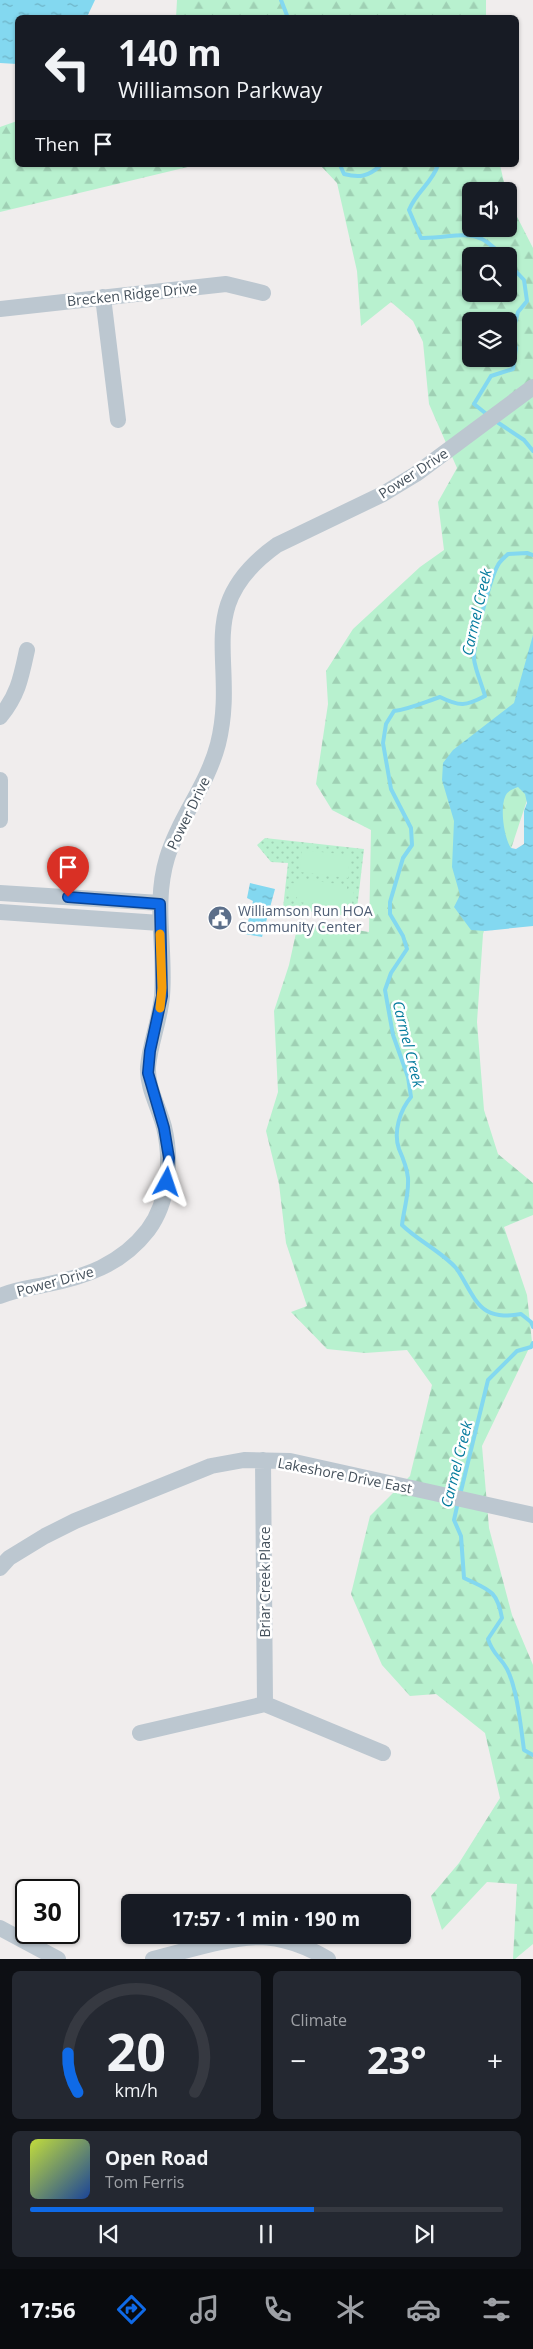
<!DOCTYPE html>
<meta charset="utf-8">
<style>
:root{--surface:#171b24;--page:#242831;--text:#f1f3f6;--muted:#9ea1a6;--line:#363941;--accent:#0f6ae7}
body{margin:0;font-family:"Open Sans",sans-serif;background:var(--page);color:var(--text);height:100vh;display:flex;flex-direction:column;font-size:19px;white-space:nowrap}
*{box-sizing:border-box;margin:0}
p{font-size:16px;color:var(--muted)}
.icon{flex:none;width:28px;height:28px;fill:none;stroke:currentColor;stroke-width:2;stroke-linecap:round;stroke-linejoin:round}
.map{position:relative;height:1959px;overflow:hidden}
.details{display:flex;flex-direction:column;gap:12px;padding:12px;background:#0d0f14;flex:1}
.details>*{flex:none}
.banner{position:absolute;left:15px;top:15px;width:504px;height:152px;border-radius:8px;box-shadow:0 1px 4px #0004;background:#171b24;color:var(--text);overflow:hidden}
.controls{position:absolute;left:462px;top:182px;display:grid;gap:10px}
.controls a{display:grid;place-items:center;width:55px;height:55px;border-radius:8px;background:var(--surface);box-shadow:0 1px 4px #0004;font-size:25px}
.speed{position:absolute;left:15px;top:1879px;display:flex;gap:10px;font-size:25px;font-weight:700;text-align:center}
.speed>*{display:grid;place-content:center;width:65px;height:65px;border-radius:50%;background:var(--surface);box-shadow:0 1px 4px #0004;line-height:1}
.speed .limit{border:2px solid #111;border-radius:8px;background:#fff;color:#111}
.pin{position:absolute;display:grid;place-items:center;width:42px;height:42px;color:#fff;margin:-51px -21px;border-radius:50% 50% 50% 0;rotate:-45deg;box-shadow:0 0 5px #0007}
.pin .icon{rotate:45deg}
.me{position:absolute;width:55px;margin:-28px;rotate:5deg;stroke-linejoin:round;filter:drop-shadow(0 0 4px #0008)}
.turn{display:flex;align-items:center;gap:18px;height:105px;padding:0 20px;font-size:22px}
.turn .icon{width:65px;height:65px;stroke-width:2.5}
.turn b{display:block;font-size:35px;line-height:42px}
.then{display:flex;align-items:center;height:48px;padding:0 20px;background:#0003;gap:10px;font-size:19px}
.big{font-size:38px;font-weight:700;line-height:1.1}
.details .tile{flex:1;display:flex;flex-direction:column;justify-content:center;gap:8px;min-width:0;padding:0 18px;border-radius:8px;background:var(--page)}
.details .dial{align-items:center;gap:0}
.dial svg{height:130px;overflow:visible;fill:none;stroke:var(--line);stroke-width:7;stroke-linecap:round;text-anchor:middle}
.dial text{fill:var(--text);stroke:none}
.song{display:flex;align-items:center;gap:15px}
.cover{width:60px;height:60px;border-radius:8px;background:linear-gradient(135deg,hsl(70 70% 55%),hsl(220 70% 35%))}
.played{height:5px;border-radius:2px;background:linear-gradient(90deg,var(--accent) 60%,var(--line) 60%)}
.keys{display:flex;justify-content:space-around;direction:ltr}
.heat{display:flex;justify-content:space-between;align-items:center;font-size:28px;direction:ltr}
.details .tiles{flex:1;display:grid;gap:12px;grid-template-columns:1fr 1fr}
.tile:last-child{grid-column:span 2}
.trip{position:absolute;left:121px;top:1894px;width:290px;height:50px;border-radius:8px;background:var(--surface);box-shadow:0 1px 4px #0004;font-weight:700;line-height:50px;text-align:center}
.dock{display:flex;height:80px;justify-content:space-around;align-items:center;background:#090b0e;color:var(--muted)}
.dock .icon{width:35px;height:35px}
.dock .active{color:var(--accent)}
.dock b{font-size:22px;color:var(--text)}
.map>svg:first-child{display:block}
.forest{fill:url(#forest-firs);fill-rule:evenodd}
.park{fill:url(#park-dots)}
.pitch{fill:#b8f1cf}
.water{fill:url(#water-ripples);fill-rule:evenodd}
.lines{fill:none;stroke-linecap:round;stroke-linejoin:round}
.stream{stroke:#83d8f0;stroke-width:4}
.street{stroke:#bcc7d0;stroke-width:16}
.route-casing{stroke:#0a4596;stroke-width:12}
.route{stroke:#0f6ae7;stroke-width:9}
.slow{stroke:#f59e0b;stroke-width:9}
.labels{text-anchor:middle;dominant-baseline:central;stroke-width:5;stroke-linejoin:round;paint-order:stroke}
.street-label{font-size:14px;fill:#44505b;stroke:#fff}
.service-label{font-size:14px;fill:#4e5e75;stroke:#fff;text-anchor:start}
.water-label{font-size:15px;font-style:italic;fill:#067c9e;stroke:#fff}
</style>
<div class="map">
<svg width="533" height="1959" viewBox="0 0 533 1959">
<defs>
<pattern id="forest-firs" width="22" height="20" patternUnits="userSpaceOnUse" patternTransform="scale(1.25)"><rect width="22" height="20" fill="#b8f1cf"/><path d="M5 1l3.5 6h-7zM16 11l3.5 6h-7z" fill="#9fd0b4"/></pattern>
<pattern id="park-dots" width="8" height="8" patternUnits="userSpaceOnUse" patternTransform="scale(1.25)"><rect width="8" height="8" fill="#b8f1cf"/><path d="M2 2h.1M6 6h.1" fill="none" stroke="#9fd0b4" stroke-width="1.8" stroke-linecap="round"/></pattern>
<pattern id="water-ripples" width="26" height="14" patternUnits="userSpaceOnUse" patternTransform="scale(1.25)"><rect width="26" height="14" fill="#83d8f0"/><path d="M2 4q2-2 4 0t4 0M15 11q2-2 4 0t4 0" fill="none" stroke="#6db2c5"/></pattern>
</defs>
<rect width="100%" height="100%" fill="#f0eded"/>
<path class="forest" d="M 177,0 L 486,0 L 486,17 L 176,18 Z
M 17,121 L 18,165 L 196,165 L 0,212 L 0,127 Z
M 320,165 L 500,165 L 506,191 L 471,191 L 471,229 L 509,229 L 509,201 L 533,248 L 533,782 L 483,934 L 477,1022 L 484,1110 L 498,1154 L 533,1183 L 533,1215 L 504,1227 L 527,1295 L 532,1342 L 482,1446 L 489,1528 L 512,1615 L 533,1665 L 533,1944 L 515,1959 L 513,1959 L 517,1884 L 487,1882 L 442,1930 L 431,1896 L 459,1863 L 500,1798 L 485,1733 L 436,1694 L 410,1696 L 382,1665 L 351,1594 L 370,1516 L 410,1476 L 432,1385 L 407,1350 L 365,1353 L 327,1349 L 291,1312 L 307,1306 L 286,1243 L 279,1184 L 266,1131 L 278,1092 L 274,1011 L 289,965 L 296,933 L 317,924 L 369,932 L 371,830 L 332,810 L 316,784 L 328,704 L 326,671 L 353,629 L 420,567 L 444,550 L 438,502 L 457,468 L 429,404 L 423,342 L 413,321 L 391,302 L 361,326 L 357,271 L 337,183 ZM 471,256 L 509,256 L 509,294 L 471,294 ZM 471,321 L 509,321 L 509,359 L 471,359 Z"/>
<path class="park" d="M 265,838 L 364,849 L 356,917 L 283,908 L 288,863 L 271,862 L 257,845 Z"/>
<path class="pitch" d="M 302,850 L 350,855 L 348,878 L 300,872 Z
M 299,879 L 347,885 L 347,890 L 354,891 L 352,903 L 345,903 L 345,907 L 297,902 L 297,897 L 289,896 L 291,883 L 299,884 Z"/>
<path class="water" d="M 0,0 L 95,0 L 87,17 L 18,18 L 17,64 L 0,63 Z
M 533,635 L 533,926 L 485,931 L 471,930 L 454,907 L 460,895 L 452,867 L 454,821 L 442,780 L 443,763 L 453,750 L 514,703 ZM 518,787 L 525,794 L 527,803 L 524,811 L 524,844 L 516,849 L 511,848 C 504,838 500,809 505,797 C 507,791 513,789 518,787 Z
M 250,883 L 275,889 L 262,937 L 245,934 L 253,901 L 247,898 Z"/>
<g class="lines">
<path class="stream" d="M 281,0 L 288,18
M 340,165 L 344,174 C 359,178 368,177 381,165
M 438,165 C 432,183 416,192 409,210 L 421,238 C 457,239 474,223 502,256
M 489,416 L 474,404 L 491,376 L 513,369 L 516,348 L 512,335 L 518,312 L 527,301 L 524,280 L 509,264
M 494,420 L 524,440 L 533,451
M 533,555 L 527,553 L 508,554 C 505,557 500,561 498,565 C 490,579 473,643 474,659 C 475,669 482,685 485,696 C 466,706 460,707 440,697 C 425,702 410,709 394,711 L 386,724 L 383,743 L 391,789 L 411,828 L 412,845 L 403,858 L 390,902 L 390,914 L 403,936 L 407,949 L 391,973 L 385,990 L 393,1035 L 408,1077 L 411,1097 C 400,1110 393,1132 399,1149 C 403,1158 407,1168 408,1178 C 409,1195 404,1208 402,1225 C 417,1240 442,1252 456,1268 C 466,1281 473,1303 487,1311 C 498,1317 509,1316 521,1314 L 531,1322 L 533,1327
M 460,1495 L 488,1380 L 517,1351 L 531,1347 L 533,1343
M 458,1502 L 454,1520 L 461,1536 L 464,1578 C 489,1590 497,1590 502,1618 L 488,1639 C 493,1655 500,1656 507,1669 C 517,1688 521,1728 524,1750 L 533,1755"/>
<path class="street" d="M 103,297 L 118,420
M 0,309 L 226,284 L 263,293
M 0,717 C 18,695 21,678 27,650
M 0,780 L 0,820
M 0,893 L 160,903
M 0,912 L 160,923
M 0,1296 C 14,1290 29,1288 44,1285 C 85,1277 121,1265 148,1230 C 169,1202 172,1160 164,1127 C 159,1107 147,1088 148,1067 C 150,1043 160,1020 162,996 C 166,950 153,904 167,858 C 179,818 207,786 218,744 C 239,660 190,607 277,545 L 383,494 L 416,474 L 533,387
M 263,1460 L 265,1704
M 0,1568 L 9,1558 L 45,1536 L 75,1521 L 211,1466 L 244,1460 L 290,1461 L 533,1515
M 140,1733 L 265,1704 L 383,1753
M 0,1928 L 58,1959
M 153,1959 C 187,1951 224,1938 259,1937 C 282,1937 308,1947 328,1959"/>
</g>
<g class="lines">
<defs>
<path id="route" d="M 68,897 L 160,904 L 162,996 L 150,1051 L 148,1073 L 164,1128 L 169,1158 L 167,1182"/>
</defs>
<use href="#route" class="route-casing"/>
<use href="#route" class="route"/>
<path class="slow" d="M 160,1008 L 162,988 L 160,934"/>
</g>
<defs>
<symbol id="civic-disc" viewBox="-11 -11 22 22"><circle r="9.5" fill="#5c6f8a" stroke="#fff"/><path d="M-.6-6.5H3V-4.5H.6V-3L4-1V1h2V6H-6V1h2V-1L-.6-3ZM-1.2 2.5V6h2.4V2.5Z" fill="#fff"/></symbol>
</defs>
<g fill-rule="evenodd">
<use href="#civic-disc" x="206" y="904" width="28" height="28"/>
</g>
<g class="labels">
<g class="street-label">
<text transform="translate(132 294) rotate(-6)">Brecken Ridge Drive</text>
<text transform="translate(413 473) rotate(-33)">Power Drive</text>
<text transform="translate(188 813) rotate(-64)">Power Drive</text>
<text transform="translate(55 1281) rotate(-15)">Power Drive</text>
<text transform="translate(345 1475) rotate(11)">Lakeshore Drive East</text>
<text transform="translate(264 1582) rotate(-90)">Briar Creek Place</text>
</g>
<g class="service-label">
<text x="238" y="910">Williamson Run HOA<tspan x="238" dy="16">Community Center</tspan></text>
</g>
<g class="water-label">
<text transform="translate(476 612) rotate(-77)">Carmel Creek</text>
<text transform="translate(409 1044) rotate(76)">Carmel Creek</text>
<text transform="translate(456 1464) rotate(-76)">Carmel Creek</text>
</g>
</g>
</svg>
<div class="controls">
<a><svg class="icon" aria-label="sound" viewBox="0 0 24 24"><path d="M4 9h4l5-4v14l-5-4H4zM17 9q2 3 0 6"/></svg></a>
<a><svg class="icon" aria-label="search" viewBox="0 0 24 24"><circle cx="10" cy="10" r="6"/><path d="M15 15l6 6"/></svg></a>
<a><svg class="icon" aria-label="layers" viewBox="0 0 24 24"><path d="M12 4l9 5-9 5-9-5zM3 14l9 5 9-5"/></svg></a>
</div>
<div class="speed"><div class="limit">30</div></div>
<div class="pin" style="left:68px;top:897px;background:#d93025"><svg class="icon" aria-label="arrive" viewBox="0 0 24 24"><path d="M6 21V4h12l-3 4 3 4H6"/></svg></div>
<svg class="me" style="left:167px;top:1182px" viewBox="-20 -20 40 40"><path d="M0-17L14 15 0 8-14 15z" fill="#0f6ae7" stroke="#fff" stroke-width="4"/></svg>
<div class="trip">17:57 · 1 min · 190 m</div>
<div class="banner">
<div class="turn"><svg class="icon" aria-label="left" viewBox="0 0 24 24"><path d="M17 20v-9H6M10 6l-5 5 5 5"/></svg><div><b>140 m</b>Williamson Parkway</div></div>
<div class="then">Then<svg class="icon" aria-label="arrive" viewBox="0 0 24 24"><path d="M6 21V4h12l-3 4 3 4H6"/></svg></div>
</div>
</div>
<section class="details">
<div class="tiles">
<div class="tile dial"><svg viewBox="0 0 100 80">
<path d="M14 69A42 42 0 1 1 86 69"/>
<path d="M14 69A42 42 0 0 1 8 45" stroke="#0f6ae7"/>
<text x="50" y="56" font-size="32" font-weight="700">20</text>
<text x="50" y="72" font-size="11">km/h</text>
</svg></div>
<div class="tile"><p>Climate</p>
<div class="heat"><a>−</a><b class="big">23°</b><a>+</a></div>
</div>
<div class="tile">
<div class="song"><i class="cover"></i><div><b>Open Road</b><p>Tom Ferris</p></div></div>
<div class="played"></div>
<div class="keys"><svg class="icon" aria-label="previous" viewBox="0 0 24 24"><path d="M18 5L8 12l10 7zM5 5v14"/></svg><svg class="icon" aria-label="pause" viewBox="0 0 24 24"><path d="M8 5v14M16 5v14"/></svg><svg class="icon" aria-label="next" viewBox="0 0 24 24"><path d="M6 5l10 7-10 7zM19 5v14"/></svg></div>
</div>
</div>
</section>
<nav class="dock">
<b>17:56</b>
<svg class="icon active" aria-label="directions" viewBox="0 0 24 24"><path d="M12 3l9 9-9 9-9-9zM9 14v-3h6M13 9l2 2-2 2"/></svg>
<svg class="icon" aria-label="music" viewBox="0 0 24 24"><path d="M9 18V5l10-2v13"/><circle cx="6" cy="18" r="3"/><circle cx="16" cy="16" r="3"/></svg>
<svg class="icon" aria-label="phone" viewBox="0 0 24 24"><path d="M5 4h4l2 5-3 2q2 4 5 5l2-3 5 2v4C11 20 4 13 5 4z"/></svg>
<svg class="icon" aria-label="climate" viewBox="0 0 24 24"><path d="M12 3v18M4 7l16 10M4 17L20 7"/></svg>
<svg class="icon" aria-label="car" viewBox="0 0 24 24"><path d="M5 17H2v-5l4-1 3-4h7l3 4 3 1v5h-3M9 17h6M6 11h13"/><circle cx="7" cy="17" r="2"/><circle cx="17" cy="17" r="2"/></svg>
<svg class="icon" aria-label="filters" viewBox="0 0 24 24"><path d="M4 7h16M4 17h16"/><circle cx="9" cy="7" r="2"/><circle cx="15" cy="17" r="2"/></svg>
</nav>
